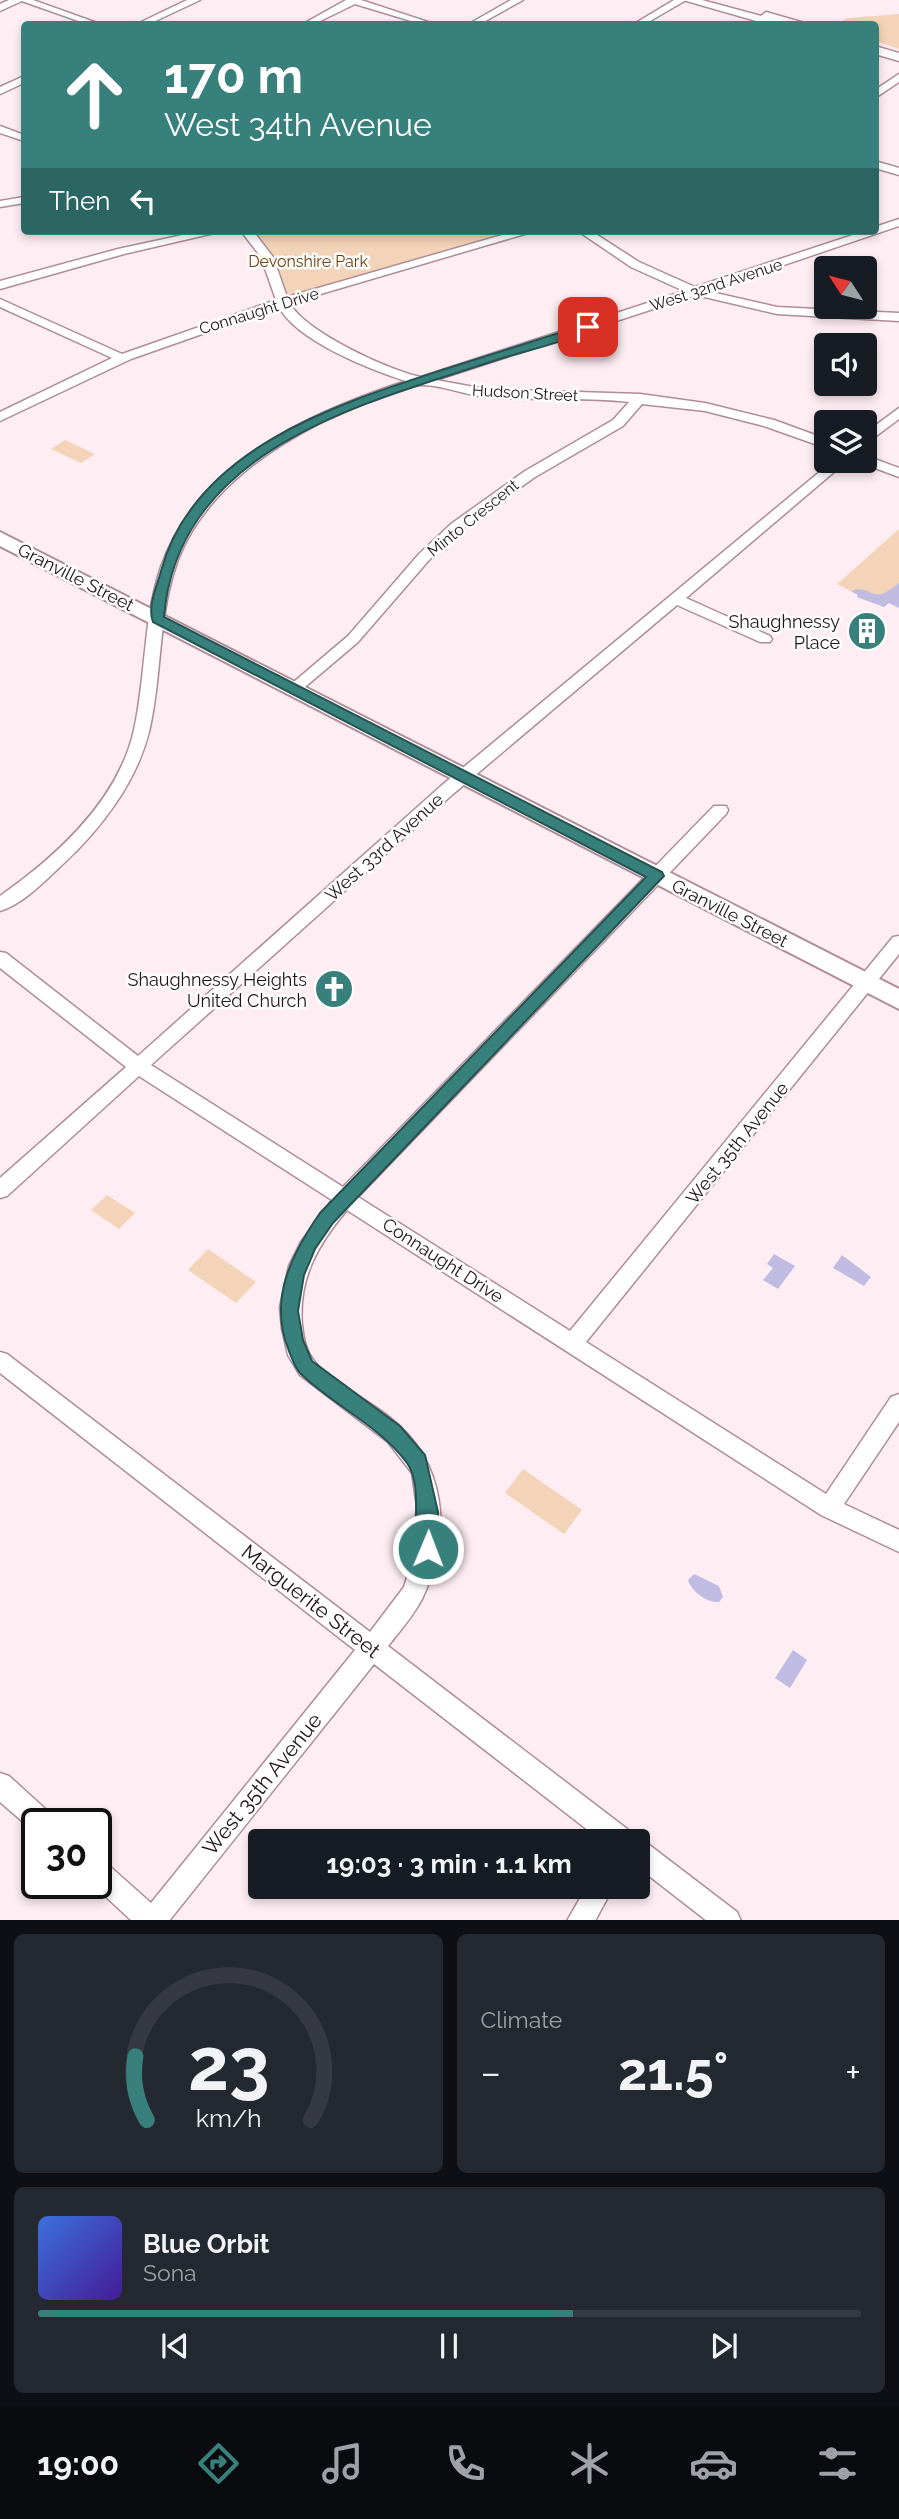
<!DOCTYPE html>
<meta charset="utf-8">
<style>
:root{--surface:#171b24;--page:#242831;--text:#f1f3f6;--muted:#9ea1a6;--line:#363941;--accent:#38807c}
body{margin:0;font-family:Raleway,sans-serif;background:var(--page);color:var(--text);height:100vh;display:flex;flex-direction:column;font-size:26px;white-space:nowrap}
*{box-sizing:border-box;margin:0}
p{font-size:23px;color:var(--muted)}
.icon{flex:none;width:38px;height:38px;fill:none;stroke:currentColor;stroke-width:2;stroke-linecap:round;stroke-linejoin:round}
.map{position:relative;height:1920px;overflow:hidden}
.panel{display:flex;flex-direction:column;gap:14px;padding:14px;background:#0d0f14;flex:1}
.panel>*{flex:none}
.guide{position:absolute;left:21px;top:21px;width:858px;height:214px;border-radius:7px;box-shadow:0 4px 10px #0003;background:#38807c;color:#fff;overflow:hidden}
.needle{width:46px;rotate:306deg}
.fabs{position:absolute;left:814px;top:256px;display:grid;gap:14px}
.fabs a{display:grid;place-items:center;width:63px;height:63px;border-radius:7px;background:var(--surface);box-shadow:0 4px 10px #0003;font-size:35px}
.speed{position:absolute;left:21px;top:1808px;display:flex;gap:14px;font-size:35px;font-weight:700;text-align:center}
.speed>*{display:grid;place-content:center;width:91px;height:91px;border-radius:50%;background:var(--surface);box-shadow:0 4px 10px #0003;line-height:1}
.speed .limit{border:4px solid #111;border-radius:10px;background:#fff;color:#111}
.pin{position:absolute;display:grid;place-items:center;width:60px;height:60px;color:#fff;margin:-30px;border-radius:14px;box-shadow:0 4px 10px #0006}
.me{position:absolute;width:77px;margin:-38px;rotate:1deg;stroke-linejoin:round;filter:drop-shadow(0 0 5px #0008)}
.turn{display:flex;align-items:center;gap:24px;height:147px;padding:0 28px;font-size:32px}
.turn .icon{width:91px;height:91px;stroke-width:2.5}
.turn b{display:block;font-size:49px;line-height:60px}
.then{display:flex;align-items:center;height:66px;padding:0 28px;background:#0003;gap:14px;font-size:26px}
.big{font-size:52px;font-weight:700;line-height:1.1}
.panel .widget{flex:1;display:flex;flex-direction:column;justify-content:center;gap:10px;min-width:0;padding:0 24px;border-radius:10px;background:var(--page)}
.panel .dial{align-items:center;gap:0}
.dial svg{height:182px;overflow:visible;fill:none;stroke:var(--line);stroke-width:7;stroke-linecap:round;text-anchor:middle}
.dial text{fill:var(--text);stroke:none}
.song{display:flex;align-items:center;gap:21px}
.cover{width:84px;height:84px;border-radius:10px;background:linear-gradient(135deg,hsl(220 70% 55%),hsl(260 70% 35%))}
.played{height:7px;border-radius:4px;background:linear-gradient(90deg,var(--accent) 65%,var(--line) 65%)}
.keys{display:flex;justify-content:space-around;direction:ltr}
.heat{display:flex;justify-content:space-between;align-items:center;font-size:38px;direction:ltr}
.panel .tiles{flex:1;display:grid;gap:14px;grid-template-columns:1fr 1fr}
.widget:last-child{grid-column:span 2}
.trip{position:absolute;left:248px;top:1829px;width:402px;height:70px;border-radius:7px;background:var(--surface);box-shadow:0 4px 10px #0003;font-weight:700;line-height:70px;text-align:center}
.menu{display:flex;height:112px;justify-content:space-around;align-items:center;background:#090b0e;color:var(--muted)}
.menu .icon{width:49px;height:49px}
.menu .on{color:var(--accent)}
.menu b{font-size:32px;color:var(--text)}
.map>svg:first-child{display:block}
.green{fill:#f4d4b8}
.water{fill:#bfbbe3}
.lines{fill:none;stroke-linecap:round;stroke-linejoin:round}
.minor-casing{stroke:#b08c98;stroke-width:3}
.major-casing{stroke:#b08c98;stroke-width:3}
.highway-casing{stroke:#b08c98;stroke-width:4}
.minor{fill:#fff;fill-rule:evenodd}
.major{fill:#fff;fill-rule:evenodd}
.highway{fill:#fff;fill-rule:evenodd}
.route{fill:#38807c;stroke:#245351;stroke-width:2}
.labels{text-anchor:middle;dominant-baseline:central;stroke-width:5;stroke-linejoin:round;paint-order:stroke}
.far-park-label{font-size:16px;fill:#6d400e;stroke:#fff}
.far-street-label{font-size:16px;fill:#211419;stroke:#fff}
.street-label{font-size:18px;fill:#211419;stroke:#fff}
.poi-label{font-size:18px;fill:#211419;stroke:#fff;text-anchor:end}
.near-street-label{font-size:21px;fill:#211419;stroke:#fff}
</style>
<div class="map">
<svg width="899" height="1921" viewBox="0 0 899 1921">
<rect width="100%" height="100%" fill="#feeef3"/>
<path class="green" d="M 899,14 L 899,49 L 875,41 L 875,24 L 836,24 L 848,18 Z
M 252,231 L 515,231 L 293,295 L 284,293 L 271,255 Z
M 65,440 L 95,454 L 81,463 L 51,449 Z
M 899,529 L 899,608 L 889,603 L 884,607 L 857,597 L 858,595 L 837,584 Z
M 107,1195 L 135,1213 L 119,1229 L 91,1210 Z
M 208,1249 L 256,1282 L 236,1303 L 188,1270 Z
M 523,1469 L 582,1510 L 564,1534 L 505,1493 Z"/>
<path class="water" d="M 899,583 L 899,608 L 889,603 L 884,607 L 857,597 L 858,595 L 851,591 C 872,583 870,608 899,583 Z
M 774,1254 L 795,1266 L 778,1289 L 763,1280 L 773,1268 L 767,1264 Z
M 842,1255 L 871,1277 L 864,1286 L 833,1268 Z
M 694,1574 L 719,1586 L 723,1597 L 719,1602 C 707,1603 692,1592 688,1580 Z
M 793,1650 L 807,1660 L 790,1688 L 775,1678 Z"/>
<g class="lines">
<defs>
<path id="minor" d="M 19,0 L 33,0 L 100,24 L 87,24 Z
M 187,0 L 200,0 L 149,24 L 137,24 Z
M 346,0 L 361,0 L 434,24 L 421,24 L 355,4 L 314,24 L 303,24 Z
M 511,0 L 523,0 L 480,24 L 469,24 Z
M 674,0 L 686,0 L 645,24 L 634,24 Z
M 899,74 L 899,82 L 875,98 L 875,90 Z
M 24,76 L 24,83 L 0,94 L 0,87 Z
M 0,126 L 24,135 L 24,141 L 0,133 Z
M 875,161 L 899,168 L 899,175 L 875,168 Z
M 24,197 L 24,203 L 0,207 L 0,201 Z
M 899,219 L 899,226 L 707,291 L 777,307 L 899,313 L 899,321 L 777,314 L 696,295 L 436,380 L 485,389 L 640,394 L 705,403 L 774,420 L 826,439 L 826,448 L 764,426 L 705,411 L 642,404 L 623,426 L 535,477 L 461,530 L 429,560 L 358,642 L 299,692 L 289,692 L 286,689 L 289,686 L 348,636 L 419,554 L 451,524 L 525,471 L 613,420 L 629,402 C 582,397 534,401 486,397 C 465,395 445,386 424,385 C 405,384 339,414 320,423 C 270,449 222,482 192,531 C 155,591 165,666 149,732 C 136,783 101,829 63,864 C 46,880 23,904 0,911 L 0,896 C 57,856 118,801 134,730 C 146,676 143,619 161,567 C 197,462 309,413 406,381 C 371,370 297,341 279,307 L 131,359 L 0,421 L 0,412 L 112,358 L 0,307 L 0,299 L 122,354 L 276,300 L 261,257 L 241,231 L 253,231 L 273,257 L 287,297 L 516,231 L 535,231 L 290,303 C 303,331 390,371 421,377 L 684,291 L 631,267 L 578,231 L 591,231 L 639,262 L 695,287 L 865,231 L 875,231 L 875,227 Z
M 201,231 L 223,231 L 124,254 L 0,289 L 0,281 L 118,249 Z
M 899,408 L 899,419 L 864,445 L 864,434 Z
M 864,455 L 899,468 L 899,477 L 859,462 L 864,460 Z
M 834,460 L 848,460 L 686,598 L 770,636 L 772,639 L 770,642 L 760,642 L 677,605 L 453,794 L 151,1065 L 343,1187 L 714,806 L 726,806 L 728,810 L 726,814 L 358,1197 L 570,1331 L 893,937 L 899,936 L 899,954 L 586,1342 L 826,1494 L 891,1397 L 899,1394 L 899,1422 L 844,1504 L 899,1530 L 899,1552 L 821,1515 L 347,1210 C 318,1244 298,1279 302,1325 C 303,1335 305,1347 310,1355 C 324,1380 367,1399 389,1417 C 447,1462 453,1535 422,1599 C 413,1616 400,1631 388,1646 L 631,1832 L 634,1841 L 602,1841 L 374,1664 L 169,1921 L 132,1921 L 91,1883 L 96,1883 L 96,1859 L 105,1862 L 151,1903 L 355,1650 L 0,1373 L 0,1352 L 7,1354 L 370,1632 L 404,1587 L 412,1561 L 417,1506 L 412,1473 L 388,1442 L 300,1375 L 288,1355 L 282,1329 L 280,1307 L 289,1266 L 301,1242 L 332,1200 L 139,1076 L 7,1196 L 0,1198 L 0,1178 L 126,1067 L 0,968 L 0,952 L 6,953 L 138,1056 L 441,786 Z
M 0,1773 L 9,1776 L 52,1815 L 55,1824 L 37,1824 L 37,1834 L 0,1802 Z
M 639,1840 L 648,1844 L 737,1912 L 741,1921 L 707,1921 L 639,1868 Z
M 587,1886 L 614,1886 L 595,1921 L 567,1921 Z"/>
<path id="major" d="M 9,0 L 24,0 L 0,11 L 0,4 Z
M 683,0 L 702,0 L 761,16 L 766,12 L 808,24 L 767,24 Z
M 875,46 L 899,53 L 899,61 L 875,54 Z"/>
<path id="highway" d="M 0,532 L 899,989 L 899,1009 L 0,546 Z"/>
</defs>
<use href="#minor" class="minor-casing"/>
<use href="#major" class="major-casing"/>
<use href="#highway" class="highway-casing"/>
<use href="#minor" class="minor"/>
<use href="#major" class="major"/>
<use href="#highway" class="highway"/>
</g>
<path class="route" d="M 584,325 L 593,327 C 578,339 525,351 503,358 C 369,402 178,446 164,617 L 662,872 L 664,876 L 333,1223 L 315,1249 L 304,1275 L 298,1311 L 303,1340 L 312,1361 L 400,1426 L 425,1455 L 438,1512 L 438,1549 L 435,1556 L 428,1559 L 420,1556 C 410,1533 424,1487 407,1463 C 379,1425 334,1406 301,1374 C 295,1369 292,1358 289,1351 C 268,1300 291,1255 320,1213 L 646,877 L 153,622 C 147,607 157,586 161,571 C 194,449 337,404 442,370 C 490,355 537,340 584,325 Z"/>
<defs>
<symbol id="building-disc" viewBox="-11 -11 22 22"><circle r="9.5" fill="#38807c" stroke="#fff"/><path d="M-4-6H4V6H1V3H-1V6H-4ZM-2.5-4.3h1.7v1.8h-1.7ZM.8-4.3h1.7v1.8H.8ZM-2.5-1h1.7V.8h-1.7ZM.8-1h1.7V.8H.8Z" fill="#fff"/></symbol>
<symbol id="church-disc" viewBox="-11 -11 22 22"><circle r="9.5" fill="#38807c" stroke="#fff"/><path d="M-1.2-6h2.4v3.5h3.3v2.4h-3.3V6h-2.4V-.1h-3.3v-2.4h3.3Z" fill="#fff"/></symbol>
</defs>
<g fill-rule="evenodd">
<use href="#building-disc" x="845" y="609" width="44" height="44"/>
<use href="#church-disc" x="312" y="967" width="44" height="44"/>
</g>
<g class="labels">
<g class="far-park-label">
<text x="308" y="261">Devonshire Park</text>
</g>
<g class="far-street-label">
<text transform="translate(716 285) rotate(-18)">West 32nd Avenue</text>
<text transform="translate(259 311) rotate(-17)">Connaught Drive</text>
<text transform="translate(525 393) rotate(3)">Hudson Street</text>
<text transform="translate(473 518) rotate(-39)">Minto Crescent</text>
</g>
<g class="street-label">
<text transform="translate(76 577) rotate(27)">Granville Street</text>
<text transform="translate(384 847) rotate(-42)">West 33rd Avenue</text>
<text transform="translate(730 913) rotate(27)">Granville Street</text>
<text transform="translate(737 1143) rotate(-51)">West 35th Avenue</text>
<text transform="translate(443 1260) rotate(33)">Connaught Drive</text>
</g>
<g class="poi-label">
<text x="840" y="621">Shaughnessy<tspan x="840" dy="21">Place</tspan></text>
<text x="307" y="979">Shaughnessy Heights<tspan x="307" dy="21">United Church</tspan></text>
</g>
<g class="near-street-label">
<text transform="translate(311 1601) rotate(38)">Marguerite Street</text>
<text transform="translate(262 1784) rotate(-51)">West 35th Avenue</text>
</g>
</g>
</svg>
<div class="fabs">
<a><svg class="needle" viewBox="-14 -14 28 28"><path d="M0-13l5 13h-10z" fill="#e53935"/><path d="M0 13l5-13h-10z" fill="#9ea1a6"/></svg></a>
<a><svg class="icon" aria-label="sound" viewBox="0 0 24 24"><path d="M4 9h4l5-4v14l-5-4H4zM17 9q2 3 0 6"/></svg></a>
<a><svg class="icon" aria-label="layers" viewBox="0 0 24 24"><path d="M12 4l9 5-9 5-9-5zM3 14l9 5 9-5"/></svg></a>
</div>
<div class="speed"><div class="limit">30</div></div>
<div class="pin" style="left:588px;top:327px;background:#d93025"><svg class="icon" aria-label="arrive" viewBox="0 0 24 24"><path d="M6 21V4h12l-3 4 3 4H6"/></svg></div>
<svg class="me" style="left:428px;top:1549px" viewBox="-20 -20 40 40"><circle r="17" fill="#38807c" stroke="#fff" stroke-width="3"/><path d="M0-11L8 9 0 5-8 9z" fill="#fff"/></svg>
<div class="trip">19:03 · 3 min · 1.1 km</div>
<div class="guide">
<div class="turn"><svg class="icon" aria-label="ahead" viewBox="0 0 24 24"><path d="M12 20V5M6 11l6-6 6 6"/></svg><div><b>170 m</b>West 34th Avenue</div></div>
<div class="then">Then<svg class="icon" aria-label="left" viewBox="0 0 24 24"><path d="M17 20v-9H6M10 6l-5 5 5 5"/></svg></div>
</div>
</div>
<section class="panel">
<div class="tiles">
<div class="widget dial"><svg viewBox="0 0 100 80">
<path d="M14 69A42 42 0 1 1 86 69"/>
<path d="M14 69A42 42 0 0 1 9 41" stroke="#38807c"/>
<text x="50" y="56" font-size="32" font-weight="700">23</text>
<text x="50" y="72" font-size="11">km/h</text>
</svg></div>
<div class="widget"><p>Climate</p>
<div class="heat"><a>−</a><b class="big">21.5°</b><a>+</a></div>
</div>
<div class="widget">
<div class="song"><i class="cover"></i><div><b>Blue Orbit</b><p>Sona</p></div></div>
<div class="played"></div>
<div class="keys"><svg class="icon" aria-label="previous" viewBox="0 0 24 24"><path d="M18 5L8 12l10 7zM5 5v14"/></svg><svg class="icon" aria-label="pause" viewBox="0 0 24 24"><path d="M8 5v14M16 5v14"/></svg><svg class="icon" aria-label="next" viewBox="0 0 24 24"><path d="M6 5l10 7-10 7zM19 5v14"/></svg></div>
</div>
</div>
</section>
<nav class="menu">
<b>19:00</b>
<svg class="icon on" aria-label="directions" viewBox="0 0 24 24"><path d="M12 3l9 9-9 9-9-9zM9 14v-3h6M13 9l2 2-2 2"/></svg>
<svg class="icon" aria-label="music" viewBox="0 0 24 24"><path d="M9 18V5l10-2v13"/><circle cx="6" cy="18" r="3"/><circle cx="16" cy="16" r="3"/></svg>
<svg class="icon" aria-label="phone" viewBox="0 0 24 24"><path d="M5 4h4l2 5-3 2q2 4 5 5l2-3 5 2v4C11 20 4 13 5 4z"/></svg>
<svg class="icon" aria-label="climate" viewBox="0 0 24 24"><path d="M12 3v18M4 7l16 10M4 17L20 7"/></svg>
<svg class="icon" aria-label="car" viewBox="0 0 24 24"><path d="M5 17H2v-5l4-1 3-4h7l3 4 3 1v5h-3M9 17h6M6 11h13"/><circle cx="7" cy="17" r="2"/><circle cx="17" cy="17" r="2"/></svg>
<svg class="icon" aria-label="filters" viewBox="0 0 24 24"><path d="M4 7h16M4 17h16"/><circle cx="9" cy="7" r="2"/><circle cx="15" cy="17" r="2"/></svg>
</nav>
